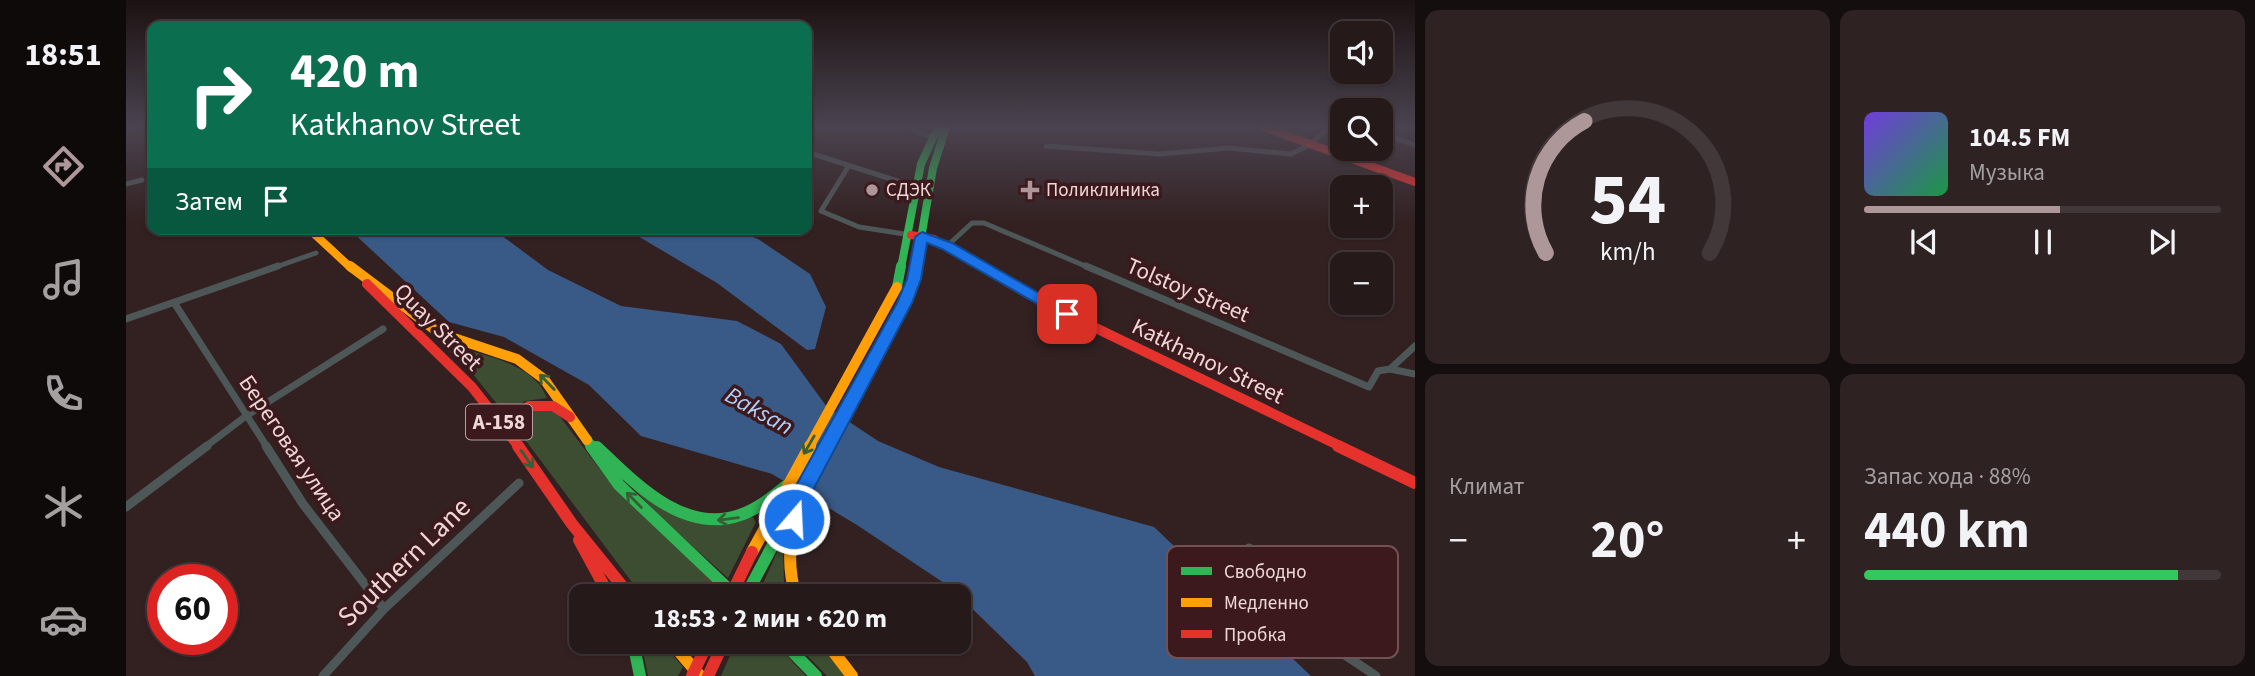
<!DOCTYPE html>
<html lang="ru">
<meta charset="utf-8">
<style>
:root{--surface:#26191a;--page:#2e2223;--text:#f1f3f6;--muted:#a4a0a2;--line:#423839;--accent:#ad9798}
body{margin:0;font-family:"Source Sans 3",sans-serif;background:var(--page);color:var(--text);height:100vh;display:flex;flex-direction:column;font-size:26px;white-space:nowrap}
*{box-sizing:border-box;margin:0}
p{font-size:23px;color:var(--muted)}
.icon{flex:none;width:38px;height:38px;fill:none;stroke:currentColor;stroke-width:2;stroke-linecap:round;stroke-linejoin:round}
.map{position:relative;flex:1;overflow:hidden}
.details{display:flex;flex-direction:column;gap:10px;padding:10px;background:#150e0e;width:840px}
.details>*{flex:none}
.top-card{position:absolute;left:21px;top:21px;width:665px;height:214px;border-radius:14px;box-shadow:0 2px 5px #0004,0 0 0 2px var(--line);background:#0b6e4f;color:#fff;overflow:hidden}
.buttons{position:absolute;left:1204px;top:21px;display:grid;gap:14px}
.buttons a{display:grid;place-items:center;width:63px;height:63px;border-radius:14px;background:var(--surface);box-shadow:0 2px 5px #0004,0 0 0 2px var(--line);font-size:35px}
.speed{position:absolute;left:21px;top:564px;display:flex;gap:14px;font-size:35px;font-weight:700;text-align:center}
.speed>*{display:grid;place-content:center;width:91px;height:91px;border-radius:50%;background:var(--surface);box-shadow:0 2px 5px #0004,0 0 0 2px var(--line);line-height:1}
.speed .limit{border:10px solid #d22;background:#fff;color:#111}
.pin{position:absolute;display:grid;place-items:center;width:60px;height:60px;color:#fff;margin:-30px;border-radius:14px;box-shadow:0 4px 10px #0006}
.me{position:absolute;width:77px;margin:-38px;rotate:19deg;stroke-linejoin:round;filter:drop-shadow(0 0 5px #0008)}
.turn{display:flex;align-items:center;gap:24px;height:147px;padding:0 28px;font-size:32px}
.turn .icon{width:91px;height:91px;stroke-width:2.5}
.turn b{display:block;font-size:49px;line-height:60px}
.then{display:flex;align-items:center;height:66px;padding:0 28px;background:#0003;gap:14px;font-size:26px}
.big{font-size:52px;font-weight:700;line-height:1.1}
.details .widget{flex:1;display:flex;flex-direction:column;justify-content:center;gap:10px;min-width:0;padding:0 24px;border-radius:14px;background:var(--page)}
.details .dial{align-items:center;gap:0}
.dial svg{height:182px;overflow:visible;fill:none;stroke:var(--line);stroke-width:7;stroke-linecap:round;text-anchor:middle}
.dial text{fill:var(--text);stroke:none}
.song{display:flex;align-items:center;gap:21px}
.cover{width:84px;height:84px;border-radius:10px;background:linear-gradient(135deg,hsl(260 70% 55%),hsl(140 70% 35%))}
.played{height:7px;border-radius:4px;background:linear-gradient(90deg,var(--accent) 55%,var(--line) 55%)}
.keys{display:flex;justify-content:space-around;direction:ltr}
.heat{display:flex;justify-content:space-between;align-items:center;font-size:38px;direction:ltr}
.charge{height:10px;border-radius:5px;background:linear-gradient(90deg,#34c759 88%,var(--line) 0)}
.details .tiles{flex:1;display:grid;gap:10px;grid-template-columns:repeat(2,1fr)}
.trip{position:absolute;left:443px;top:584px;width:402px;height:70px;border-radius:14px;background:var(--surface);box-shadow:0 2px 5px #0004,0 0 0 2px var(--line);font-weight:700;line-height:70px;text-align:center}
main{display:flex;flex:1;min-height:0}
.tab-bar{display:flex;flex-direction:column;width:126px;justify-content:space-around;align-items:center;background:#0f0a0a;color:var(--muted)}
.tab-bar .icon{width:49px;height:49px}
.tab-bar .current{color:var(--accent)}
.tab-bar b{font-size:32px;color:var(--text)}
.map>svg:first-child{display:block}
.green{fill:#3d4d32}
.water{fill:#395a86}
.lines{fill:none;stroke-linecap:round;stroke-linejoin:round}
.street-far2{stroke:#4e5757;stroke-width:5}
.street-far1{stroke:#4e5757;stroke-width:7}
.street{stroke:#4e5757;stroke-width:9}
.fast-far2{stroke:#30b455;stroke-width:8}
.fast-far1{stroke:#30b455;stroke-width:10}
.fast{stroke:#30b455;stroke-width:12}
.slow-far2{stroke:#ff9f0a;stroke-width:8}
.slow-far1{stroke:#ff9f0a;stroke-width:10}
.slow{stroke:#ff9f0a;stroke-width:12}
.jam-far2{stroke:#e5322d;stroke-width:8}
.jam-far1{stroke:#e5322d;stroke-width:10}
.jam{stroke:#e5322d;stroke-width:12}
.jam-bridge{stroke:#e5322d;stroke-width:12}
.oneway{stroke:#365f36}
.route{fill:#1a73e8;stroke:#114b97;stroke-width:2}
.poi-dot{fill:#ad9798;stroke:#3b191c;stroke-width:2.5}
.labels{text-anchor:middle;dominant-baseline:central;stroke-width:7;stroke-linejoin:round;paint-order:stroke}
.far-poi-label{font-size:19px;fill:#efd7d7;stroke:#3b191c;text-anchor:start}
.shield{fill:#3b191c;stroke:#b99e9f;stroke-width:2}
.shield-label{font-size:21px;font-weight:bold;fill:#efd7d7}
.street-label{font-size:23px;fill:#efd7d7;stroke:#3b191c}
.water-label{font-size:24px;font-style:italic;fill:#b0d1fd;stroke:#3b191c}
.near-street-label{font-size:28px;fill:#efd7d7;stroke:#3b191c}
.key{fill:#3b191c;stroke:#715254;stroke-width:2}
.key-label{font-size:19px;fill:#efd7d7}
</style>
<main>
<nav class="tab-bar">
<b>18:51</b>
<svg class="icon current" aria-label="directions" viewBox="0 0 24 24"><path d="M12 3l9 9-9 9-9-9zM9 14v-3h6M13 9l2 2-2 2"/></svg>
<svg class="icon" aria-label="music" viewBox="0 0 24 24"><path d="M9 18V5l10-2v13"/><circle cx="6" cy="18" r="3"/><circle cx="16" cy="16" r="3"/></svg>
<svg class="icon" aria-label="phone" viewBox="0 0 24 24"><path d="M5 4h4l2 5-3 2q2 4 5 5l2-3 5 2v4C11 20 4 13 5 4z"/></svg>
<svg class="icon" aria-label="climate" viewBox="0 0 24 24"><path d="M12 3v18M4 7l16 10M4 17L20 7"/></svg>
<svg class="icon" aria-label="car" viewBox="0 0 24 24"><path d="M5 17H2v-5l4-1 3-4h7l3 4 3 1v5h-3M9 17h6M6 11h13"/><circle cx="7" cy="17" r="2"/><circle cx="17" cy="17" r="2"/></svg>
</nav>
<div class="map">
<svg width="1289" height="676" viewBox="0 0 1289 676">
<rect width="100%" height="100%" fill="#332122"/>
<path class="green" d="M 318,343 C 351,355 406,360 421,398 L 399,401 L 380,415 L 342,368 L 316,345 Z
M 418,406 L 432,414 L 482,480 L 596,590 L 593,597 L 517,597 L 391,429 C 391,412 404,411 418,406 Z
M 496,477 L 545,514 L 626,516 L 630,522 L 602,578 L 535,518 Z
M 653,548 L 657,549 L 658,582 L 665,597 L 631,597 Z
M 515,642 L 535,642 L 557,667 L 552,676 L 522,676 Z
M 610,642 L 648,642 L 680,676 L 595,676 Z
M 668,642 L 695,642 L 721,676 L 701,676 Z"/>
<path class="water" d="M 223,229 L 367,229 L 422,270 L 495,306 L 611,321 L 655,344 L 701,407 L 752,441 L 813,467 L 1028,527 L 1185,676 L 909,676 L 901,662 L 824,587 L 731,525 L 646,474 L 515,436 L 463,385 L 378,337 L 323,322 Z
M 500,229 L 605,229 L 632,239 L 684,274 L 700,307 L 689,349 L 681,350 L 591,283 Z"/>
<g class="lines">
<path class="street-far2" d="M 780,127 L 805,137
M 1255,133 L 1289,145
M 920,146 L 1033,154 L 1103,148 L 1165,154 L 1185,144 L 1203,127
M 681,152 L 790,187
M 722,167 L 695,211 L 733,227 L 785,235
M 0,184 L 16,180
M 821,246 L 846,223 L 858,223 L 964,268
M 147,268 L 190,253"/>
<path class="street-far1" d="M 960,266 L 1243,387 L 1252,371 L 1264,369 L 1289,374
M 49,304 L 141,447
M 0,319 L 152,266
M 1264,369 L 1289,346
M 79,447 L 120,416 L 257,329"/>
<path class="street" d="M 140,446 L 177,504 L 258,609
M 0,507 L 81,446
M 1123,548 C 1123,555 1121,563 1124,570 C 1140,608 1216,652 1250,676
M 197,676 L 258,609 L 393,483"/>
<path class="fast-far2" d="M 775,268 L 795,164 L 812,127
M 790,268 L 807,168 L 820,127"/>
<path class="fast-far1" d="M 771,287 L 775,266
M 461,440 L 466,447
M 699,447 L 783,292 L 790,266"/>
<path class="fast" d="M 465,446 L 493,485 L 611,597
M 471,447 C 508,482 557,535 614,515 C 632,509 646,497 660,486
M 619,597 L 700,446
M 507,642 L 514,676
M 657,642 L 690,676"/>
<path class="slow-far2" d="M 183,229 L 225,268
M 222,265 L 226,268"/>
<path class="slow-far1" d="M 224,266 L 313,333 L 391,359 L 418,379 L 461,440
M 683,447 L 771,287"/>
<path class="slow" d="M 626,552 L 684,446
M 670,597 C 659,561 665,529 675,493
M 545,642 L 574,676
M 700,642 L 726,676"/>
<path class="jam-far2" d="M 1137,127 L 1289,182
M 785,235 L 808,239 L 858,268"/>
<path class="jam-far1" d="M 855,266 L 918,303 L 1216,447
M 241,284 L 346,387 L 393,447
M 386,438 L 386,421 L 403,406 L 427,406 L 444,417"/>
<path class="jam" d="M 392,446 L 446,524 L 505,597
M 1212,446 L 1289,483
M 453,540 L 484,597
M 582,676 L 598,642"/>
<path class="jam-bridge" d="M 604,597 L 626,552
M 566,676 L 582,642"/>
</g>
<defs><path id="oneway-shaft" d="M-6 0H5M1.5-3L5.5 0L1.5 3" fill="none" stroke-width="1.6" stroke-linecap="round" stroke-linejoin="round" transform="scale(1.75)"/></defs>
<g class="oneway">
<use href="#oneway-shaft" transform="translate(421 382) rotate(-134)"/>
<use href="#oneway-shaft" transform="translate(683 445) rotate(120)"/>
<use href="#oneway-shaft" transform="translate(401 459) rotate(55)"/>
<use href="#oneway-shaft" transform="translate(508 500) rotate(-135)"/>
<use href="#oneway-shaft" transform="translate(602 519) rotate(173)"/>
</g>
<linearGradient id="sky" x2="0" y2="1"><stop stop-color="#1c1213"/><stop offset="0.57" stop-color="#4a434f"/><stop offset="1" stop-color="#4a434f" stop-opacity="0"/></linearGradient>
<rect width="1289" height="222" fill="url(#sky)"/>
<path class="route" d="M 796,232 L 826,243 L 949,314 L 941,319 L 936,318 L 816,249 L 801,243 L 795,279 L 786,303 L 685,494 L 675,525 L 668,528 L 661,525 L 658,519 L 666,493 L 771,303 L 781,279 L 789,237 Z"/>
<g class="poi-dot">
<circle cx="746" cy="190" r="7"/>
<path d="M900.5 179.5h7v7h7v7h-7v7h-7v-7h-7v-7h7z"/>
</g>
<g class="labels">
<g class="far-poi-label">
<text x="760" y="190">СДЭК</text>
<text x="920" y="190">Поликлиника</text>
</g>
<rect class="shield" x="340" y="404.5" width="66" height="35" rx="5"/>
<g class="shield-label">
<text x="373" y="422">А-158</text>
</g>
<g class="street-label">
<text transform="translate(1062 290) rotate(23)">Tolstoy Street</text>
<text transform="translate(312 327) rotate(45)">Quay Street</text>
<text transform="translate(1082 361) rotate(26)">Katkhanov Street</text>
<text transform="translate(166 448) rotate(56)">Береговая улица</text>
</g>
<g class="water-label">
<text transform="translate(633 411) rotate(29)">Baksan</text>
</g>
<g class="near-street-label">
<text transform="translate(278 562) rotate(-44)">Southern Lane</text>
</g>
</g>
<rect x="1041" y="546" width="231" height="112" rx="10" class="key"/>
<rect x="1055" y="567" width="31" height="8" fill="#30b455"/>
<rect x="1055" y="598" width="31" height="9" fill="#ff9f0a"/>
<rect x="1055" y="630" width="31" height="8" fill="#e5322d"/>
<g class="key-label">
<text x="1098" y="578">Свободно</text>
<text x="1098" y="609">Медленно</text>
<text x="1098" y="641">Пробка</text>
</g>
</svg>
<div class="buttons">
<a><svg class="icon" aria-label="sound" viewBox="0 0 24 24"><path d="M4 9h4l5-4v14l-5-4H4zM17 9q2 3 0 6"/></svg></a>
<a><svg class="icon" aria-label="search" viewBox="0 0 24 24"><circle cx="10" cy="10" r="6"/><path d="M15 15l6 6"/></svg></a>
<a>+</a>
<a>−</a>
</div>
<div class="speed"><div class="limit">60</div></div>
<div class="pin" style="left:941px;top:314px;background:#d93025"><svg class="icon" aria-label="arrive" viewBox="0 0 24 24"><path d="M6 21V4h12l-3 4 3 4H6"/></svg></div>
<svg class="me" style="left:668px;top:519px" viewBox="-20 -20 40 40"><circle r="17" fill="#1a73e8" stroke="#fff" stroke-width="3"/><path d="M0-11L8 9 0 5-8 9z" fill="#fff"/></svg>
<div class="trip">18:53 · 2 мин · 620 m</div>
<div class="top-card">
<div class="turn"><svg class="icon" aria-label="right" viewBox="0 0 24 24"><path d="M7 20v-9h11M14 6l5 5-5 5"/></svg><div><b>420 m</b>Katkhanov Street</div></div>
<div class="then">Затем<svg class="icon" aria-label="arrive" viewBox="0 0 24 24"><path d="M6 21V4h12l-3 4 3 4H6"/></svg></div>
</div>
</div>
<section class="details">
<div class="tiles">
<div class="widget dial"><svg viewBox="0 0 100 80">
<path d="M14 69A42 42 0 1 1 86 69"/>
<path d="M14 69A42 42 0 0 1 31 11" stroke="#ad9798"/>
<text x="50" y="56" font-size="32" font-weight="700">54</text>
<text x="50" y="72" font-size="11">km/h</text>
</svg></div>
<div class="widget">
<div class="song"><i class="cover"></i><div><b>104.5 FM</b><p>Музыка</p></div></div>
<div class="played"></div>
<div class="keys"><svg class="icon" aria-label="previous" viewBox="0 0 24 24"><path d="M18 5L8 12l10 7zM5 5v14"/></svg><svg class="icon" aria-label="pause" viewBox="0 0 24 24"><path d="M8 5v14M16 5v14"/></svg><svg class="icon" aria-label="next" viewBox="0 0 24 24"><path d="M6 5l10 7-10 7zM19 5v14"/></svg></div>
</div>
<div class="widget"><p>Климат</p>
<div class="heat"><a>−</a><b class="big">20°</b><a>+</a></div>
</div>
<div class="widget"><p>Запас хода · 88%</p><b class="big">440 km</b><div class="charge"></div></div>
</div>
</section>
</main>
